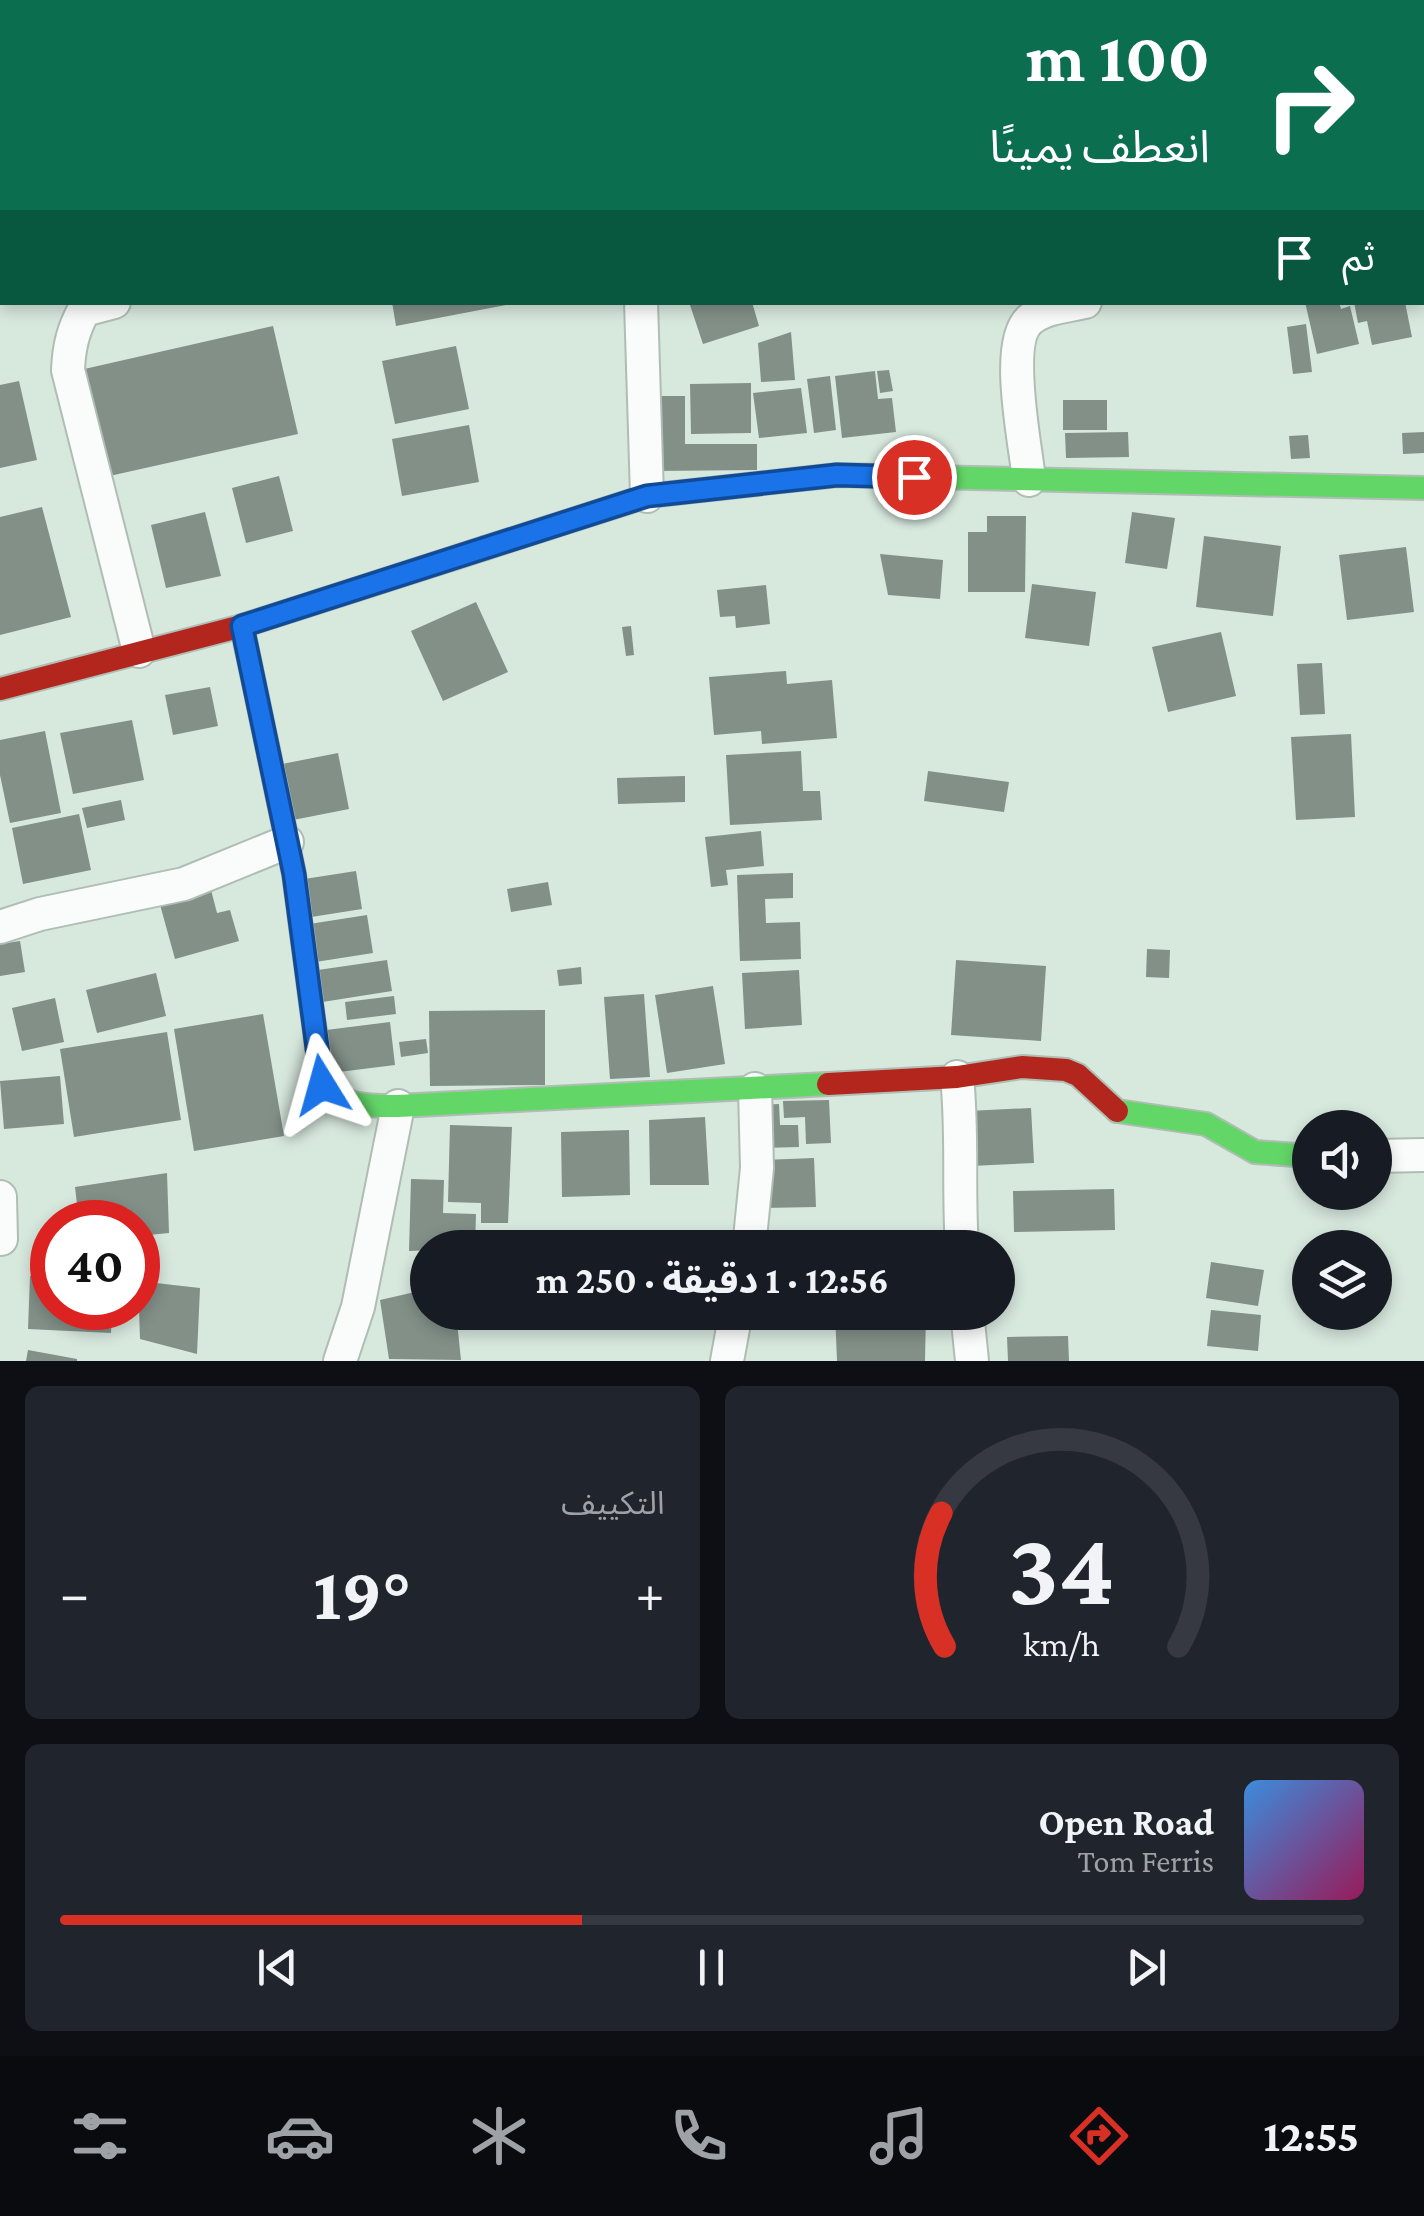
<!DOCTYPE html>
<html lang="ar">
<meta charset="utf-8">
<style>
:root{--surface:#171b24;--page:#20242c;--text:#f1f3f6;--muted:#9ea1a6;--line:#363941;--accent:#d93025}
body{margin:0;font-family:"Crimson Pro","Noto Sans Arabic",serif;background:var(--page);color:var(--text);direction:rtl;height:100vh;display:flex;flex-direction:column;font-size:38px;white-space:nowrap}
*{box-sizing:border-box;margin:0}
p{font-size:32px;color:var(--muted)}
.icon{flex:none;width:55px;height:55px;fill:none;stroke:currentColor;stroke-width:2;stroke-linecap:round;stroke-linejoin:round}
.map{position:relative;height:1361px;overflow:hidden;direction:ltr}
.panel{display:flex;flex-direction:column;gap:25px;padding:25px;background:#0d0f14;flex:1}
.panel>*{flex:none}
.guide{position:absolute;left:0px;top:0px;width:1425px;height:305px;box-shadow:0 5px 15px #0003;direction:rtl;background:#0b6e4f;color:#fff;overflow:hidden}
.controls{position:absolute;left:1292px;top:1110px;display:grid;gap:20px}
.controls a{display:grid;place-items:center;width:100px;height:100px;border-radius:50%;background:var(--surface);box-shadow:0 5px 15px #0003;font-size:50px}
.speed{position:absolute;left:30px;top:1200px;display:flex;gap:20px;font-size:50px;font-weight:700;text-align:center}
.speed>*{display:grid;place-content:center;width:130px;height:130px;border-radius:50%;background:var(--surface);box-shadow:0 5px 15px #0003;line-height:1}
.speed .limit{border:15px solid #d22;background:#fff;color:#111}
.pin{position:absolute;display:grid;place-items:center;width:85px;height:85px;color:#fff;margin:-42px;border:5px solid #fff;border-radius:50%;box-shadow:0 2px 10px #0007}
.me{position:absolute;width:110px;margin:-55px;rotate:352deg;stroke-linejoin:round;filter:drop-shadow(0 0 8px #0008)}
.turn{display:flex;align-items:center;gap:35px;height:210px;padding:0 50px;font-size:45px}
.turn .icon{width:130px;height:130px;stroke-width:2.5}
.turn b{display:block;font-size:70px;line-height:85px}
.then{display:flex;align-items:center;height:95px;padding:0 50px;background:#0003;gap:20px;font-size:38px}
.big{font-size:75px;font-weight:700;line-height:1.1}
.panel .tile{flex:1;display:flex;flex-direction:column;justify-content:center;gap:15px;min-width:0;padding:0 35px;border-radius:15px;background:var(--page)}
.panel .dial{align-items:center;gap:0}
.dial svg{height:260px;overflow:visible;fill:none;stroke:var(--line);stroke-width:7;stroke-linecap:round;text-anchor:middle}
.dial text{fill:var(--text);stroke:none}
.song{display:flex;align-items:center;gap:30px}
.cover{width:120px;height:120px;border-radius:15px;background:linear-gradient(135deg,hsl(210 70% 55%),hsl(330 70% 35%))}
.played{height:10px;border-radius:5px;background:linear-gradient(90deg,var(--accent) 40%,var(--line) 40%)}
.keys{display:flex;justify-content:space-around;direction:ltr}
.heat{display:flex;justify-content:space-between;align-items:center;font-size:55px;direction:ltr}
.panel .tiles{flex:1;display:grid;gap:25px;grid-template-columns:1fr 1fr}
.tile:last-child{grid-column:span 2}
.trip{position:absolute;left:410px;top:1230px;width:605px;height:100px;border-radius:50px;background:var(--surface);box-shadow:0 5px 15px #0003;font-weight:700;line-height:100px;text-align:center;direction:rtl}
.dock{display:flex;height:160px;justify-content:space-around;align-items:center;background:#090b0e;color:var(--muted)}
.dock .icon{width:70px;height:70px}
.dock .active{color:var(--accent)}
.dock b{font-size:45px;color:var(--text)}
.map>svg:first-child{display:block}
.building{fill:#829088}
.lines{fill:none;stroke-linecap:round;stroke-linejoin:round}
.street-casing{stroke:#afbdb4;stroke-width:36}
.fast-casing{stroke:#afbdb4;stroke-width:26}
.jam-casing{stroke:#afbdb4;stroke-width:26}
.street{stroke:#f9fcfa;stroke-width:32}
.fast{stroke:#63d668;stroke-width:22}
.jam{stroke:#b3261e;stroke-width:22}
.route-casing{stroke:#114b97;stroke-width:25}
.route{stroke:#1a73e8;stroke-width:18}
</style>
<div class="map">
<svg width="1424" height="1361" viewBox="0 0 1424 1361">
<rect width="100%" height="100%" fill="#d7e8dd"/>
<path class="building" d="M 392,302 L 511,302 L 511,304 L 396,326 Z
M 689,302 L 752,302 L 759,326 L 703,344 Z
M 1305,302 L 1339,302 L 1341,309 L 1350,306 L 1359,344 L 1317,354 Z
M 1354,302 L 1405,302 L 1412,337 L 1372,345 L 1367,321 L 1358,323 Z
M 1306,324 L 1312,372 L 1293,374 L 1287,327 Z
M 273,326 L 298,434 L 105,477 L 80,370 Z
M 791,332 L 795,380 L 761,382 L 758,343 Z
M 456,346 L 469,409 L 395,424 L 382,361 Z
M 889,370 L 893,391 L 880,393 L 877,371 Z
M 875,371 L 878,399 L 892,398 L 896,432 L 842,438 L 835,376 Z
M 830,376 L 836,430 L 814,433 L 807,379 Z
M 19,381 L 37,460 L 0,468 L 0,385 Z
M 751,383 L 751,433 L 691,434 L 690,384 Z
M 801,388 L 807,433 L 759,438 L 753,393 Z
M 655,396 L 685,396 L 685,444 L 757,444 L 757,470 L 656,471 Z
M 1063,400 L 1107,400 L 1107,430 L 1063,430 Z
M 469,425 L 479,482 L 402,496 L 392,439 Z
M 1128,432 L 1129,457 L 1066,458 L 1065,433 Z
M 1424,432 L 1424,453 L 1403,454 L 1402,433 Z
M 1308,435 L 1310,458 L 1291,459 L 1289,436 Z
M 279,476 L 293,531 L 246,543 L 232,488 Z
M 42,507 L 71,617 L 0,635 L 0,517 Z
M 205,512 L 221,576 L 166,588 L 151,525 Z
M 1132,512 L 1175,518 L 1167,569 L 1125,563 Z
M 987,516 L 1026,516 L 1025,592 L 968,592 L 968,532 L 987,532 Z
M 1204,536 L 1281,546 L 1273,616 L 1196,607 Z
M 1406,547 L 1414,612 L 1347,620 L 1339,555 Z
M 880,554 L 943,560 L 940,599 L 888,595 Z
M 1032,584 L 1096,592 L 1089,646 L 1025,638 Z
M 766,585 L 770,624 L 736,628 L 735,616 L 720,617 L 717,590 Z
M 476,602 L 508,672 L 443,701 L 411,631 Z
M 631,626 L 634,655 L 626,656 L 622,627 Z
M 1221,632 L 1236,696 L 1168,712 L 1152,647 Z
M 1322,663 L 1325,714 L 1300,715 L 1297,664 Z
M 786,671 L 787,684 L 832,680 L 837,738 L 762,744 L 761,731 L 714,735 L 709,677 Z
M 210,687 L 218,726 L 173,735 L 165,695 Z
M 132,720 L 144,780 L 73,794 L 60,733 Z
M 45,731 L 61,813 L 10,823 L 0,775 L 0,740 Z
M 1351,734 L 1355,817 L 1296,820 L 1291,737 Z
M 801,751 L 803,791 L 820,791 L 822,820 L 730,825 L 726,755 Z
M 338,753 L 349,809 L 288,821 L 277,765 Z
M 928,771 L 1009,782 L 1004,812 L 924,801 Z
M 685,776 L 685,802 L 618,804 L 617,778 Z
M 121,800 L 125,820 L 87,828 L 82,808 Z
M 79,814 L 91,870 L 23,884 L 12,828 Z
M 761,831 L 764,866 L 726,870 L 728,885 L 711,887 L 705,837 Z
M 356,871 L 362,909 L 305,918 L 298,880 Z
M 793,873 L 793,898 L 765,899 L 766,923 L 800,922 L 801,959 L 740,961 L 737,875 Z
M 548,882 L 552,905 L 511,912 L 507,889 Z
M 210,886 L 217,913 L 230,910 L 239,941 L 175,959 L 159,901 Z
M 367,915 L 373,953 L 309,963 L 303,925 Z
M 20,941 L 25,972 L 0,976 L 0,944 Z
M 1147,949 L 1170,950 L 1169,978 L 1146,977 Z
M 387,960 L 392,991 L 316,1003 L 311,971 Z
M 956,960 L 1046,966 L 1041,1041 L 951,1035 Z
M 581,967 L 582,984 L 559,986 L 557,970 Z
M 799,970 L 802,1025 L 745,1029 L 742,973 Z
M 156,973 L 166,1016 L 97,1033 L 86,990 Z
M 713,986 L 725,1064 L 667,1073 L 655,995 Z
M 644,994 L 650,1077 L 610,1079 L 604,997 Z
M 394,996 L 396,1014 L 347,1020 L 345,1002 Z
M 55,998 L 64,1042 L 22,1051 L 12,1008 Z
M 545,1010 L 545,1085 L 430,1086 L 429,1011 Z
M 263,1014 L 284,1136 L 194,1151 L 174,1029 Z
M 390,1022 L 395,1065 L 323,1074 L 318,1031 Z
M 167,1032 L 181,1120 L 74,1137 L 60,1049 Z
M 426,1039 L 428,1053 L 401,1057 L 399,1042 Z
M 60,1076 L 64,1124 L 4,1129 L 0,1081 Z
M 829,1100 L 831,1143 L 806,1144 L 805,1117 L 784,1118 L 783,1101 Z
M 779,1104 L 780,1125 L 798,1125 L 799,1147 L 760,1148 L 758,1105 Z
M 1031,1108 L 1034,1163 L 971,1166 L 968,1111 Z
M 705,1117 L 709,1185 L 650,1185 L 649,1120 Z
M 450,1125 L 512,1127 L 508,1223 L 481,1223 L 481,1203 L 448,1202 Z
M 629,1130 L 630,1195 L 562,1197 L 561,1132 Z
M 814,1158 L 816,1207 L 762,1208 L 761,1160 Z
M 167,1173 L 169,1233 L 138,1236 L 138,1222 L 79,1222 L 75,1187 Z
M 411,1179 L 444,1180 L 443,1213 L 476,1214 L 475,1248 L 409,1251 Z
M 1114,1189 L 1115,1230 L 1014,1232 L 1013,1191 Z
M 638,1238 L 639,1248 L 569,1248 L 568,1241 Z
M 1211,1262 L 1264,1270 L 1258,1306 L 1206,1298 Z
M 30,1276 L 52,1277 L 52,1308 L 112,1308 L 111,1333 L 28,1329 Z
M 138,1281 L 200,1288 L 197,1354 L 140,1339 Z
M 428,1289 L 428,1312 L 456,1312 L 461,1360 L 389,1359 L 380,1300 Z
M 1211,1310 L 1261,1315 L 1258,1351 L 1207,1346 Z
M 835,1312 L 926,1312 L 925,1361 L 837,1361 Z
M 1068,1336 L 1069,1361 L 1008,1361 L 1007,1337 Z
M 28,1350 L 77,1359 L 77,1361 L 26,1361 Z"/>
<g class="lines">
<defs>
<path id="street" d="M 628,0 L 628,2
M 1238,0 L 1239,2
M 332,2 L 341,0
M 0,92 L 2,91
M 114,302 L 84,310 C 73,330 69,347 68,370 L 139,651
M 641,302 L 647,496
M 1029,480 C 1026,446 1002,338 1032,318 C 1047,307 1068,306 1085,302
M 0,927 L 40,914 L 184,884 L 287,842
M 957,1077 C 963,1134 958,1190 962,1248
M 1375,1156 L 1424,1155
M 0,1197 L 1,1239
M 749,1248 L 757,1168 L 755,1089
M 967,1312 L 972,1361
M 340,1361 L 358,1307 L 398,1106
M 727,1361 L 736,1312"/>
<path id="fast" d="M 485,548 L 647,496 L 837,475 L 1424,488
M 242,626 L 294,874 L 322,1085 C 344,1107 368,1106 398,1106 L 828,1084
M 1117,1111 L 1206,1124 L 1255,1152 L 1310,1156"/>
<path id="jam" d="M 0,689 L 242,626 L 485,548
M 828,1084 L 957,1077 L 1022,1067 L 1066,1070 L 1078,1075 L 1117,1111"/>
</defs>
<use href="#street" class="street-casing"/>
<use href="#fast" class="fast-casing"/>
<use href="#jam" class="jam-casing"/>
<use href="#street" class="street"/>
<use href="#fast" class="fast"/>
<use href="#jam" class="jam"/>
</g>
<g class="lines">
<defs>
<path id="route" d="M 322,1085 L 294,874 L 242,626 L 647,496 L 837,475 L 914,477"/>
</defs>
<use href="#route" class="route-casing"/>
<use href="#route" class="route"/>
</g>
</svg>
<div class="controls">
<a><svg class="icon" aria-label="sound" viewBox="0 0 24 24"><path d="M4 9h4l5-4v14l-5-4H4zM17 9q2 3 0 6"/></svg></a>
<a><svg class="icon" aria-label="layers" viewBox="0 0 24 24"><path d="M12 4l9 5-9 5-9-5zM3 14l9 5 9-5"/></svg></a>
</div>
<div class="speed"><div class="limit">40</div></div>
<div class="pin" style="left:914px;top:477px;background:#d93025"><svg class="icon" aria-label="arrive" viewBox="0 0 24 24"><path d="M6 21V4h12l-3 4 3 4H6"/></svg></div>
<svg class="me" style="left:322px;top:1085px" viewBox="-20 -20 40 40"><path d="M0-17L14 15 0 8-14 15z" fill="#1a73e8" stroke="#fff" stroke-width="4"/></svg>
<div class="trip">12:56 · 1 دقيقة · 250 m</div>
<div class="guide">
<div class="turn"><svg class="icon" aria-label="right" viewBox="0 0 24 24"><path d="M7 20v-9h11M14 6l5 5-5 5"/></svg><div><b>100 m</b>انعطف يمينًا</div></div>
<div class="then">ثم<svg class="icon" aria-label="arrive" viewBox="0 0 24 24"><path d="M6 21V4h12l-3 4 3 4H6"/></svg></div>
</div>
</div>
<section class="panel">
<div class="tiles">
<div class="tile dial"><svg viewBox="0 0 100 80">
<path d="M14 69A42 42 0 1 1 86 69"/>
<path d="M14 69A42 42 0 0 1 13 28" stroke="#d93025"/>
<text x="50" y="56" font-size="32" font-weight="700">34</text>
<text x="50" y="72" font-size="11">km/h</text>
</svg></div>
<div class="tile"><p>التكييف</p>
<div class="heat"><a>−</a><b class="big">19°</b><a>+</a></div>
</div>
<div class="tile">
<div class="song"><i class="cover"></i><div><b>Open Road</b><p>Tom Ferris</p></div></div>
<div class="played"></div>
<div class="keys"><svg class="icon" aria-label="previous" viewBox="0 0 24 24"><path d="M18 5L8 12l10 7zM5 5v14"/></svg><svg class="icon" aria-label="pause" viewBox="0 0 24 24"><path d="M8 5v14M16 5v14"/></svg><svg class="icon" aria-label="next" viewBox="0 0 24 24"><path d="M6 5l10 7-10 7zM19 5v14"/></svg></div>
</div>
</div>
</section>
<nav class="dock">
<b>12:55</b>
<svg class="icon active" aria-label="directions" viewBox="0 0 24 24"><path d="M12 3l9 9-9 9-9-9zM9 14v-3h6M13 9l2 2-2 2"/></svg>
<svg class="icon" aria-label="music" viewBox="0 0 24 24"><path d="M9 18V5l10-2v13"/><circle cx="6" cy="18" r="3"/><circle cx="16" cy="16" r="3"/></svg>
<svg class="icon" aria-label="phone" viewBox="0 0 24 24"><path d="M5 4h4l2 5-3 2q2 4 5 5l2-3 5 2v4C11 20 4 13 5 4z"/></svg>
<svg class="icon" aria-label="climate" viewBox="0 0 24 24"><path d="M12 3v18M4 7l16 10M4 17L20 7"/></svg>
<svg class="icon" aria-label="car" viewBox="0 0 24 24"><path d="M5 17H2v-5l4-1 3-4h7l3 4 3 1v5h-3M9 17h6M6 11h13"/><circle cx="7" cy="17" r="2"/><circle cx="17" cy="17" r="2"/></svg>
<svg class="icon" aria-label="filters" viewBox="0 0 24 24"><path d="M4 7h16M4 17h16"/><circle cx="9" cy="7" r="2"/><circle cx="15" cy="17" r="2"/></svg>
</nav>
